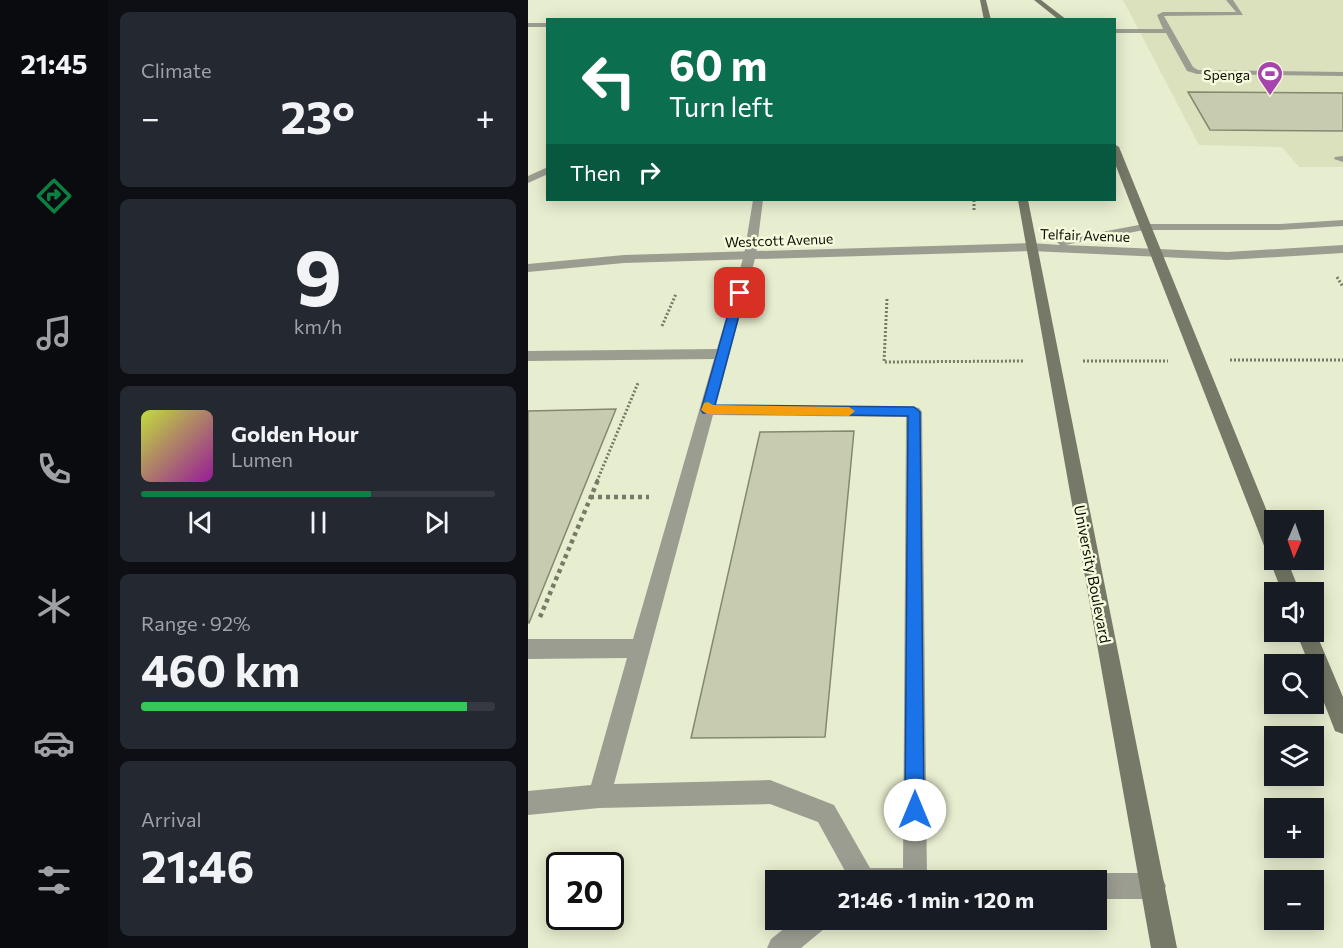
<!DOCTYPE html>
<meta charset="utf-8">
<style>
:root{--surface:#171b24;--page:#242831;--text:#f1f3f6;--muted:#9ea1a6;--line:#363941;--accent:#0b8043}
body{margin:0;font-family:Commissioner,sans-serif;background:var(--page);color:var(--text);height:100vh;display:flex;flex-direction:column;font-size:22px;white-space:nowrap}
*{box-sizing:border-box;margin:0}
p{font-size:20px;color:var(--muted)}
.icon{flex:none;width:33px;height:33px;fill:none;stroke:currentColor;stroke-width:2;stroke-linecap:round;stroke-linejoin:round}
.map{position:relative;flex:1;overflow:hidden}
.panel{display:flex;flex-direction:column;gap:12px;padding:12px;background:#0d0f14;width:420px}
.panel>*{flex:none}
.top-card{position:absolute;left:18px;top:18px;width:570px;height:183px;border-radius:0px;box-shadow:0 3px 15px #0003;background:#0b6e4f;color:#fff;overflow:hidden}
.needle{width:39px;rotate:182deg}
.tools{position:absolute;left:736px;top:510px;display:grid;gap:12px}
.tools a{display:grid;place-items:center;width:60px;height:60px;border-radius:0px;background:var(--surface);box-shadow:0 3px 15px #0003;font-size:30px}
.speed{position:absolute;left:18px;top:852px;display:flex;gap:12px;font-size:30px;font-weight:700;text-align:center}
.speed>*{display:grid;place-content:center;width:78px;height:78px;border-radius:50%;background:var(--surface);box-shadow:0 3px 15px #0003;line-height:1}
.speed .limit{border:3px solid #111;border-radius:9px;background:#fff;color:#111}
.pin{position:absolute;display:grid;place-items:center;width:51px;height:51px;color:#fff;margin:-26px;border-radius:12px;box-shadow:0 3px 9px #0006}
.me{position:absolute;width:66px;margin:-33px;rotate:0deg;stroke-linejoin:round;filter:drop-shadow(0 0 4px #0008)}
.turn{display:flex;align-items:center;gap:21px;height:126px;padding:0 24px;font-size:27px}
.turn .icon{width:78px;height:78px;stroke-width:2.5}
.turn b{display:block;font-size:42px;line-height:51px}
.then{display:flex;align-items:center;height:57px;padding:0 24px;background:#0003;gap:12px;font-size:22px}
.big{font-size:45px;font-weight:700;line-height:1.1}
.panel .card{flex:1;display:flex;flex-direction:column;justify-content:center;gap:9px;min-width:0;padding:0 21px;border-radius:9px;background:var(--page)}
.panel .dial{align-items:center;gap:0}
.dial b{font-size:78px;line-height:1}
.song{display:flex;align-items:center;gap:18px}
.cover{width:72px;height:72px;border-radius:9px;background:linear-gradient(135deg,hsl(70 70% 55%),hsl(300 70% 35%))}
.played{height:6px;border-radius:3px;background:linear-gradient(90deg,var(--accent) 65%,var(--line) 65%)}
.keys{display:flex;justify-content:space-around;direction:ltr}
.heat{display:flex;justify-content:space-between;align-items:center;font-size:33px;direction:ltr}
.charge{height:9px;border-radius:4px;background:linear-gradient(90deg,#34c759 92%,var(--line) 0)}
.trip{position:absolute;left:237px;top:870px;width:342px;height:60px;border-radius:0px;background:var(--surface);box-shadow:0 3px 15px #0003;font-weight:700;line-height:60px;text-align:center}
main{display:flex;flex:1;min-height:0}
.dock{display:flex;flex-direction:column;width:108px;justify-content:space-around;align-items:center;background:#090b0e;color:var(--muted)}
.dock .icon{width:42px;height:42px}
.dock .selected{color:var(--accent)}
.dock b{font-size:27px;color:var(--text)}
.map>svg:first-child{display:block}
.built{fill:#dbe1bd}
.building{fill:#c7ccb0;stroke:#84896e;stroke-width:1.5}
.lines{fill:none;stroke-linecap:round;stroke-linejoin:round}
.path-far1{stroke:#777a67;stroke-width:3;stroke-dasharray:2 2;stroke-linecap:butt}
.path{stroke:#777a67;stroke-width:4.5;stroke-dasharray:4 4;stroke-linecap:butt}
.service{fill:#9b9d91;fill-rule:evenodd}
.tertiary{fill:#9b9d91;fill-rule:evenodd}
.secondary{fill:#767967;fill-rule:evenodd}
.route{fill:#1a73e8;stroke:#114b97;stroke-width:1.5}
.slow{fill:#f59e0b}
.labels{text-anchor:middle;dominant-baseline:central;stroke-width:5;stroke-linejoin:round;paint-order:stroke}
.far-poi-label{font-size:14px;fill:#0d0e05;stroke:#f5fadc;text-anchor:end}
.far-street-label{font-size:14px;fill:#0d0e05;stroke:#f5fadc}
.street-label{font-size:15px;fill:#0d0e05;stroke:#f5fadc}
</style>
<main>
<nav class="dock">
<b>21:45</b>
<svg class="icon selected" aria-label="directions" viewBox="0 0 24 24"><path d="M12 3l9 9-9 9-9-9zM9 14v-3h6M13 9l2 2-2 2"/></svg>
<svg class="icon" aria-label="music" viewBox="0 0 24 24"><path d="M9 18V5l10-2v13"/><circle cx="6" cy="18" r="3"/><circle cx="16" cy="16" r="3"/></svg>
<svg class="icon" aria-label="phone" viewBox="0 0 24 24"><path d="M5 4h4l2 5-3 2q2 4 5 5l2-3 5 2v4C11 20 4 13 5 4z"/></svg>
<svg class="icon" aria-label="climate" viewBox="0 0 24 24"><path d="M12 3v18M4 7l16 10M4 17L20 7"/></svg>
<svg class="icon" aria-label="car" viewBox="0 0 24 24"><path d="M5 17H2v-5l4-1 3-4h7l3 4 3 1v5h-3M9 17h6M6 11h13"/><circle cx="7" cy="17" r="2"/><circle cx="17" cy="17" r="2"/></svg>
<svg class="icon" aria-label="filters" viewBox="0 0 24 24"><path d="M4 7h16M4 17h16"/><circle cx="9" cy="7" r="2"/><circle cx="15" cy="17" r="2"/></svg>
</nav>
<section class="panel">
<div class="card"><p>Climate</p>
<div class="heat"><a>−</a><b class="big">23°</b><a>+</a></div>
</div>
<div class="card dial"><b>9</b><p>km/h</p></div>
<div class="card">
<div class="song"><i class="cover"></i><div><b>Golden Hour</b><p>Lumen</p></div></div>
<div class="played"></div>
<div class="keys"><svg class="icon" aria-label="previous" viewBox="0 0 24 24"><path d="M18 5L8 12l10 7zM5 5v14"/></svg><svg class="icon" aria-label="pause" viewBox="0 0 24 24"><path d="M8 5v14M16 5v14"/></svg><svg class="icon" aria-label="next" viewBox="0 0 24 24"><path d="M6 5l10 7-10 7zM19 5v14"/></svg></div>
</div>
<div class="card"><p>Range · 92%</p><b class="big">460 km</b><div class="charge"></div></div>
<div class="card"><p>Arrival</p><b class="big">21:46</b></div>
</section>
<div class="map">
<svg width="815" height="948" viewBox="0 0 815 948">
<rect width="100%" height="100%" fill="#e7edcf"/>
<path class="built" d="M 595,0 L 815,0 L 815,167 L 771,167 L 754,147 L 671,145 Z"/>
<path class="building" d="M 660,92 L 815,93 L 815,131 L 682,130 Z
M 88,409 L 1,623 L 0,622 L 0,411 Z
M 326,431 L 297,737 L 163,738 L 232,432 Z"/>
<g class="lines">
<path class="path-far1" d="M 446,200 L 446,211
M 809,277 L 815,287
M 359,299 L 356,362 L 496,361
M 134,326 L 148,294
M 702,360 L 815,360
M 555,361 L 640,361
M 69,481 L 110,383"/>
<path class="path" d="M 62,497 L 121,497
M 12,617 L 70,480"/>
<path class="service" d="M 698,0 L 705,0 L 715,15 L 636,16 L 665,67 L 670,70 L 815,72 L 815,76 L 669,74 L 659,71 L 638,33 L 586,33 L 586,29 L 635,29 L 629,15 L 635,12 L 708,12 Z
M 0,23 L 20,23 L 20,27 L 0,27 Z
M 815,156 L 815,162 L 806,159 L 807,157 Z
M 20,167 L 20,174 L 0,183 L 0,176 Z
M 225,200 L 235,200 L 228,255 L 188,405 L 386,407 L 391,408 L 394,412 L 399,880 L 322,880 L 290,822 L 242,804 L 71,808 L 0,815 L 0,791 L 63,785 L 99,658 L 0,659 L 0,639 L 105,639 L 186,359 L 0,361 L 0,351 L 189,349 L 216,255 ZM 185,415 L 378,417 L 375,868 L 342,868 L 306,805 L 242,780 L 86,784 Z
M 568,873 L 625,873 L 634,877 L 638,886 L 634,895 L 625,899 L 568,899 L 568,880 L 558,880 L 559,877 Z
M 267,920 L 300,920 L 296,929 L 273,948 L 239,948 L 243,939 Z"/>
<path class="tertiary" d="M 815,220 L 815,226 L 752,230 L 616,230 L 537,245 L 699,252 L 815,245 L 815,253 L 699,260 L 503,251 L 96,263 L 0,272 L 0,264 L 96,255 L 503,243 L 532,245 L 529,242 L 531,240 L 616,224 L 752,224 Z"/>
<path class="secondary" d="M 452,0 L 458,0 L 463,20 L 456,20 Z
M 506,0 L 513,0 L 539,20 L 531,20 Z
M 586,144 L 591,147 L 747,531 L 747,560 L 759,560 L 772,592 L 754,592 L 586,161 Z
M 490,200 L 500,200 L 649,948 L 623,948 Z
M 786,628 L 815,697 L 815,734 L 807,731 L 786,677 L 786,664 L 781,664 L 768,632 L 786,632 Z"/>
</g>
<path class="route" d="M 212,290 L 217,293 L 187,405 L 386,407 L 392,412 L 396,810 L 394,817 L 387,820 L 380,817 L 377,810 L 380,416 L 175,413 L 173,410 L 206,293 Z"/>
<path class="slow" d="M 180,402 L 185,405 L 321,407 L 327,411 L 321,416 L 179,414 L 173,410 L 176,403 Z"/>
<defs>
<symbol id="stadium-pin" viewBox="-11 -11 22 30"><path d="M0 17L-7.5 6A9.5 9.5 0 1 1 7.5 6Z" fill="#a745ac" stroke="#f5fadc"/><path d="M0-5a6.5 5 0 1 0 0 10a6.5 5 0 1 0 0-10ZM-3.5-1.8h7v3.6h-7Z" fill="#fff"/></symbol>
</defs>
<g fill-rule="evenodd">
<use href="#stadium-pin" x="727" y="59" width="30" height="40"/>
</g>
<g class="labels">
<g class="far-poi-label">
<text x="722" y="74">Spenga</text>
</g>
<g class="far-street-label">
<text transform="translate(557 235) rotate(2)">Telfair Avenue</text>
<text transform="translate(251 240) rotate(-2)">Westcott Avenue</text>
</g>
<g class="street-label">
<text transform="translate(565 574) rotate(79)">University Boulevard</text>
</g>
</g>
</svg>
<div class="tools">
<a><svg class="needle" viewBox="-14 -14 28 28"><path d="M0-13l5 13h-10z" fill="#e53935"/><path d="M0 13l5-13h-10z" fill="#9ea1a6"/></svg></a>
<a><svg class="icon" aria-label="sound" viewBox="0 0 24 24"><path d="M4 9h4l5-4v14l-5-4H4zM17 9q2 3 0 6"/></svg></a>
<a><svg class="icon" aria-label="search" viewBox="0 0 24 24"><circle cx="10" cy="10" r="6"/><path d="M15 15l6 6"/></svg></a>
<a><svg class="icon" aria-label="layers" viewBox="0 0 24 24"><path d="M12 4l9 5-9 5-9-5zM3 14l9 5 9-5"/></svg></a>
<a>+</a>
<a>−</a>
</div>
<div class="speed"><div class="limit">20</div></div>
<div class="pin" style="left:212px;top:293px;background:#d93025"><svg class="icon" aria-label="arrive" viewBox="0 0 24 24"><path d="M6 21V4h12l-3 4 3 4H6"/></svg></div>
<svg class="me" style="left:387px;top:810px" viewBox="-20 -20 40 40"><circle r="19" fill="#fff"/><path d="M0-13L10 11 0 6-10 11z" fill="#1a73e8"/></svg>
<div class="trip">21:46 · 1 min · 120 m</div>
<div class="top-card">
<div class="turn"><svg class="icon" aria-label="left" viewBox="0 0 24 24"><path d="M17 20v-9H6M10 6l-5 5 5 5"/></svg><div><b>60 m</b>Turn left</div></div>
<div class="then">Then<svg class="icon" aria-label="right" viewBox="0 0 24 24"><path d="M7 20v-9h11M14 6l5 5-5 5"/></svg></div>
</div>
</div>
</main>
